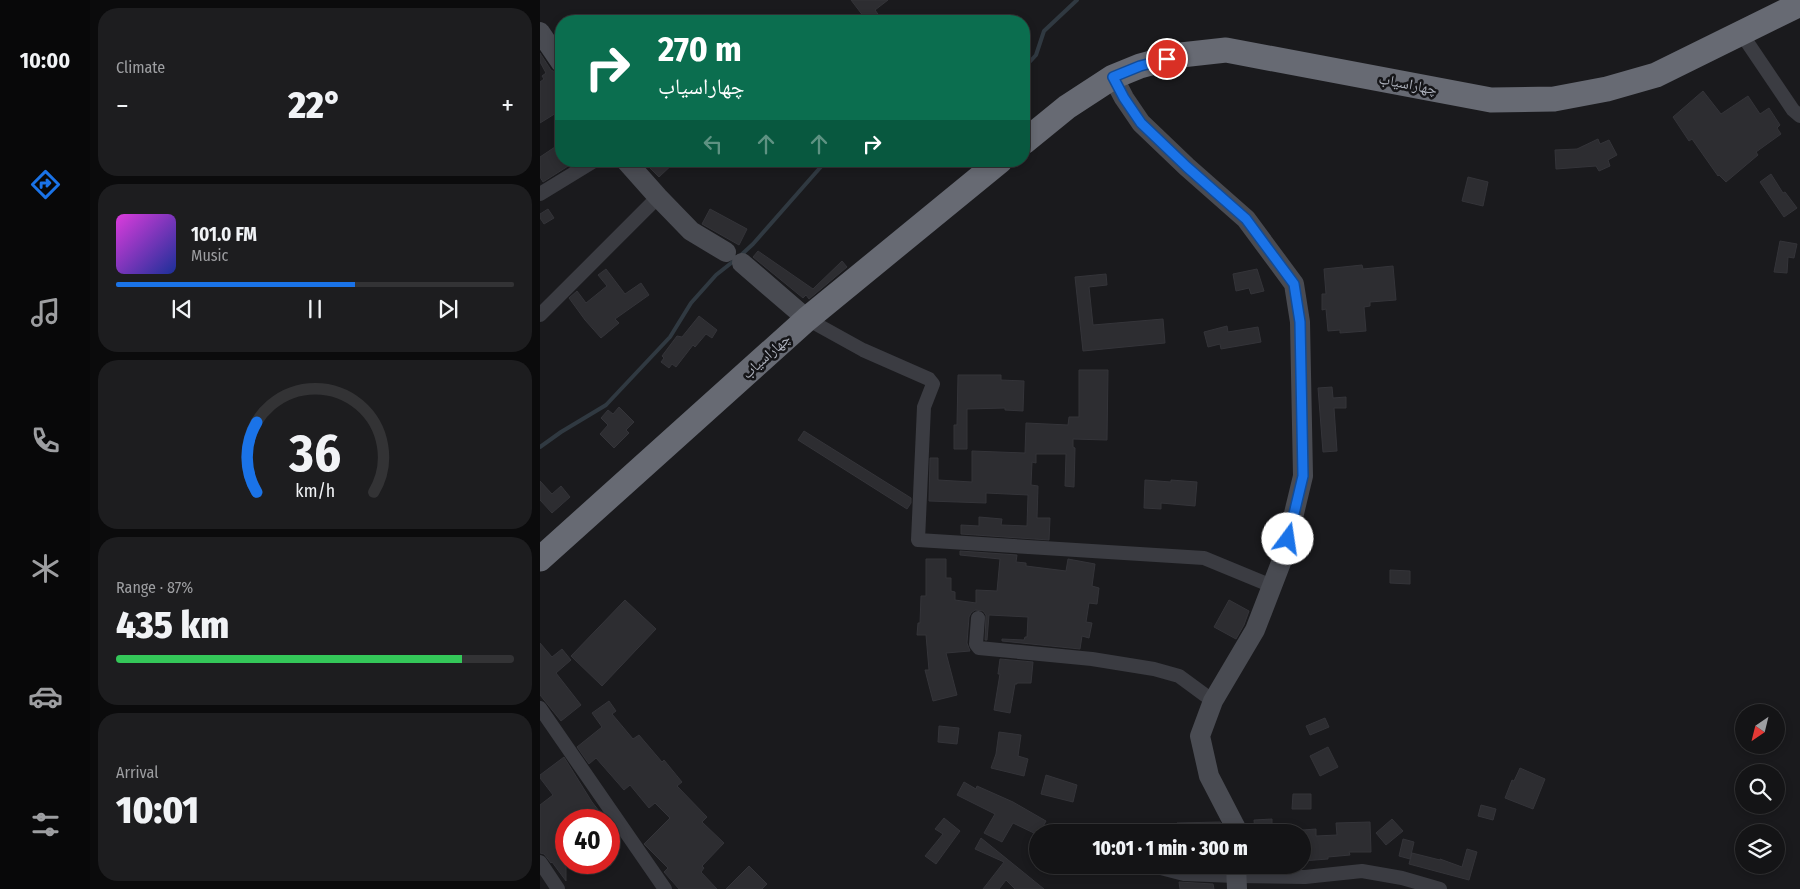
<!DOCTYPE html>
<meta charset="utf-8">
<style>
:root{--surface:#141416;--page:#1d1d1f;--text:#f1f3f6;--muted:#9d9ea1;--line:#333335;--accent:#1a73e8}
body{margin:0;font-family:"Fira Sans Condensed","Noto Naskh Arabic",sans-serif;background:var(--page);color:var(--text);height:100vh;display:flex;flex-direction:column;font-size:19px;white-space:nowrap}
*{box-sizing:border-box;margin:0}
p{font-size:16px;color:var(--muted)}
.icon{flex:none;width:28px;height:28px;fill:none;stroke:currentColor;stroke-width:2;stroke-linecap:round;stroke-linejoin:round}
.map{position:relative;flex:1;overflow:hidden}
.sheet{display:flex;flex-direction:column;gap:8px;padding:8px;background:#0b0b0c;width:450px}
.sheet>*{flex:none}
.top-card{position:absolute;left:15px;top:15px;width:475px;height:152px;border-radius:20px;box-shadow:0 2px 8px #0003,0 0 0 1px var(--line);background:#0b6e4f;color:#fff;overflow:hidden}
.needle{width:32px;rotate:215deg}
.buttons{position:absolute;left:1195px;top:704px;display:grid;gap:10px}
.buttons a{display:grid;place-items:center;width:50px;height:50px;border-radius:50%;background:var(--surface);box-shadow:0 2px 8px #0003,0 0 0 1px var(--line);font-size:25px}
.speed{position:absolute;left:15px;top:809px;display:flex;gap:10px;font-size:25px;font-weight:700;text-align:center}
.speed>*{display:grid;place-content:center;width:65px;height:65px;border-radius:50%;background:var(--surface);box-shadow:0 2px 8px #0003,0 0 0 1px var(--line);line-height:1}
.speed .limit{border:8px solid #d22;background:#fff;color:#111}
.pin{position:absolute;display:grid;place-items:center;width:42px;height:42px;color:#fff;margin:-21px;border:2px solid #fff;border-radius:50%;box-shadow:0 1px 5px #0007}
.me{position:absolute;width:55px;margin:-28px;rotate:14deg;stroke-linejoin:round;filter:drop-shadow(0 0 4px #0008)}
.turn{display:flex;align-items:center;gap:18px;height:105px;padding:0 20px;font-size:22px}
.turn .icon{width:65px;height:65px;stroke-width:2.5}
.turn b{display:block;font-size:35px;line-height:42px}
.lanes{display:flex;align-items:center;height:48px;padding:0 20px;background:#0003;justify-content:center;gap:25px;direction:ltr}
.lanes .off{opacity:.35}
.big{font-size:38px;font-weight:800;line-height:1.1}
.sheet .tile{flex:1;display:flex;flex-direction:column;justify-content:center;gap:8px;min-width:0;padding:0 18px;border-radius:20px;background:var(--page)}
.sheet .dial{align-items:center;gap:0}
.dial svg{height:130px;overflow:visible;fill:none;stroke:var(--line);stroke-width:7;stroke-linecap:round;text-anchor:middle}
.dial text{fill:var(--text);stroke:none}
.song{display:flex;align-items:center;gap:15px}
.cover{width:60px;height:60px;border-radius:8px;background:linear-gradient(135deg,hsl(300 70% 55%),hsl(230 70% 35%))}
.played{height:5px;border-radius:2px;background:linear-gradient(90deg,var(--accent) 60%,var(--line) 60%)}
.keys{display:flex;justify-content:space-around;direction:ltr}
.heat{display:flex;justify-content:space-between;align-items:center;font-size:28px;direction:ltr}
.charge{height:8px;border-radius:4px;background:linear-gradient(90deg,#34c759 87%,var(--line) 0)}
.trip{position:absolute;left:489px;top:824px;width:282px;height:50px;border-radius:25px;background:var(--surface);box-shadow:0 2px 8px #0003,0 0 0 1px var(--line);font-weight:800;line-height:50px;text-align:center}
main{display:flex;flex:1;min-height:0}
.dock{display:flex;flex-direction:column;width:90px;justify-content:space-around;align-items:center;background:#080809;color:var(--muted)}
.dock .icon{width:35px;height:35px}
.dock .selected{color:var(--accent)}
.dock b{font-size:22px;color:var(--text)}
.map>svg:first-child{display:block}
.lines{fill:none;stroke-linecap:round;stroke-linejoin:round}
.stream{stroke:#303941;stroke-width:4}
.building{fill:#2d2d31;stroke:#343439}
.street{stroke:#3b3c42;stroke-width:14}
.secondary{stroke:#494b52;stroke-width:20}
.highway{stroke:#676a73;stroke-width:25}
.route-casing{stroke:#114b97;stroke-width:12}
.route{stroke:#1a73e8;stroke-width:9}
.labels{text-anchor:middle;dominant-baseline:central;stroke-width:5;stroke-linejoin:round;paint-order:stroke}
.street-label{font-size:15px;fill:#adb1bc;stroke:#151518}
</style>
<main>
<nav class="dock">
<b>10:00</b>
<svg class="icon selected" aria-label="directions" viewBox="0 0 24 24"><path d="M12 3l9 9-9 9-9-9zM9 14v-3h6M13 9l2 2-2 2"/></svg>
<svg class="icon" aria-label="music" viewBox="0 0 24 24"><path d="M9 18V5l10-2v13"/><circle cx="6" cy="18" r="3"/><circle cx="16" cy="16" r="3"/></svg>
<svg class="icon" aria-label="phone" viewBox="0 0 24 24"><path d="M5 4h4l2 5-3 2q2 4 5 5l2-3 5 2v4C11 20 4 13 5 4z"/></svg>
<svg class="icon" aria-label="climate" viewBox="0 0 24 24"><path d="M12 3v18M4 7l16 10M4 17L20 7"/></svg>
<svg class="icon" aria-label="car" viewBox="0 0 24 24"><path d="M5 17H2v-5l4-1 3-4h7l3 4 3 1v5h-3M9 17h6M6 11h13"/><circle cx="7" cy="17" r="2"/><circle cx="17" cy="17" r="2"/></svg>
<svg class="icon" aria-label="filters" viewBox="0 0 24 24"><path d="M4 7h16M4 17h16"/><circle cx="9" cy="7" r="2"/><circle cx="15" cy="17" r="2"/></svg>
</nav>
<section class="sheet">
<div class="tile"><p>Climate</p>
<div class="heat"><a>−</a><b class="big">22°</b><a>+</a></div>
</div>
<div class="tile">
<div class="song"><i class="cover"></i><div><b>101.0 FM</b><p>Music</p></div></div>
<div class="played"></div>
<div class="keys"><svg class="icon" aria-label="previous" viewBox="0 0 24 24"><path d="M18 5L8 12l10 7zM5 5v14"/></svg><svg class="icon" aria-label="pause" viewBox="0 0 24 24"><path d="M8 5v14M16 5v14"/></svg><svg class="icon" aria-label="next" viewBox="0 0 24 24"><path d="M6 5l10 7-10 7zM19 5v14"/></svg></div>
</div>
<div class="tile dial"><svg viewBox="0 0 100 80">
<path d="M14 69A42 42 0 1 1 86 69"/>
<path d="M14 69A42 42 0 0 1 14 26" stroke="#1a73e8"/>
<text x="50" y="56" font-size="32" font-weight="700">36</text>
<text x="50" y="72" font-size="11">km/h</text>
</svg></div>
<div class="tile"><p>Range · 87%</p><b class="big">435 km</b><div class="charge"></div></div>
<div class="tile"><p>Arrival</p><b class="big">10:01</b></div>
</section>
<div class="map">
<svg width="1260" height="889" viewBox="0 0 1260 889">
<rect width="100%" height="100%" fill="#1a1a1d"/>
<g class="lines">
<path class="stream" d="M 484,68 L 496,55 L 504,31 L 537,0
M 200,256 L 213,244 L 286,161
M 0,447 L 21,432 L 66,405 L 130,337 L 151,303 L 176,275 L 195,260"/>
</g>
<path class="building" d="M 311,0 L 348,0 L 335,10 L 343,21 L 327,21 Z
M 0,53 L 11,70 L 19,74 L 21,78 L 21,110 L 0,123 L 0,82 L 4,79 L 2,76 L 6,73 L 0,62 Z
M 1163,91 L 1181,114 L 1208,96 L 1220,114 L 1229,108 L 1240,125 L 1237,128 L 1241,134 L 1216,152 L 1218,155 L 1186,182 L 1179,175 L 1178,176 L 1152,139 L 1149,141 L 1133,117 Z
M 1058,139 L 1060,144 L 1069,140 L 1077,155 L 1068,160 L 1070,166 L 1059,171 L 1056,166 L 1016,169 L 1015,150 L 1037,149 Z
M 21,143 L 21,161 L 36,161 L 3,182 L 0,177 L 0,157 Z
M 103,161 L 136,161 L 119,177 Z
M 1231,174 L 1243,193 L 1245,192 L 1257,208 L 1244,217 L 1220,182 Z
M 928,177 L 948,182 L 943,206 L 922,201 Z
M 8,209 L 14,218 L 4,224 L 0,218 L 0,214 Z
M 170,209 L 207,229 L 199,245 L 162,224 Z
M 1240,241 L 1257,244 L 1254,258 L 1248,257 L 1247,273 L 1234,272 Z
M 218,251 L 273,289 L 302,261 L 307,267 L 269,299 L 266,295 L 263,298 L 213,257 Z
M 822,265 L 823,269 L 853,266 L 856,300 L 830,302 L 830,306 L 824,307 L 826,331 L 800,333 L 800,330 L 788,331 L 786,309 L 782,310 L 782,294 L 786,294 L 784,269 Z
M 66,269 L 85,294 L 101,283 L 109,295 L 75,319 L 79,323 L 61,338 L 45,320 L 29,298 L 37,291 L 46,303 L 67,286 L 58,275 Z
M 717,269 L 724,291 L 711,294 L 709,288 L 696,291 L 693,274 Z
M 566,274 L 567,285 L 549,287 L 553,325 L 623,319 L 625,343 L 543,351 L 535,277 Z
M 159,316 L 177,330 L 172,338 L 166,334 L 155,347 L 153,345 L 136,367 L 132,364 L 129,368 L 121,362 L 124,358 L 122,356 L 137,336 L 142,337 Z
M 687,326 L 688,332 L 718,327 L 721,342 L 681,349 L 680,344 L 668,347 L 664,332 Z
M 539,370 L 568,370 L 567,440 L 533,439 L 533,447 L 535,448 L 534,487 L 525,486 L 526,454 L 496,454 L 496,463 L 492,462 L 491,485 L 498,486 L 497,518 L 510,518 L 509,540 L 421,534 L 421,525 L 439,526 L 439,517 L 462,519 L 461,525 L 487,526 L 488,495 L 446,493 L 446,503 L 389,501 L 390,458 L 398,458 L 398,480 L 432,482 L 432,451 L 485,453 L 486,423 L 528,425 L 529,417 L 539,417 Z
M 418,375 L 461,375 L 461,380 L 484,381 L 483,411 L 465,410 L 465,408 L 427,409 L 427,449 L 414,449 L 414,425 L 417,425 Z
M 792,387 L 793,398 L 806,397 L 806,408 L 794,408 L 797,451 L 783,452 L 778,388 Z
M 79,407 L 94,422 L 86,430 L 89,433 L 74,448 L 60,434 L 68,425 L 61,418 L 68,410 L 73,414 Z
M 264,431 L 371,498 L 371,503 L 367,509 L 258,440 Z
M 605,480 L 631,482 L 631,480 L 657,482 L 655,506 L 621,503 L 621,509 L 604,508 Z
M 0,481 L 12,494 L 21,486 L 30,497 L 12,513 L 0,500 Z
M 420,551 L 477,555 L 476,562 L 486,563 L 486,566 L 526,571 L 528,559 L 555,564 L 552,586 L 559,588 L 557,604 L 549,603 L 546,622 L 552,623 L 549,638 L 542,636 L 540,649 L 462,641 L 462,639 L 484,640 L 485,637 L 487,637 L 488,617 L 449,615 L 447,640 L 445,640 L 446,615 L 443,611 L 435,610 L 431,613 L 429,617 L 427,643 L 430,651 L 406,653 L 417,695 L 393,701 L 385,670 L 389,670 L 386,635 L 377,635 L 378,623 L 380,623 L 381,596 L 386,596 L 386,559 L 406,559 L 406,578 L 411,578 L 411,591 L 415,592 L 415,600 L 436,603 L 436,590 L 457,591 L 460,559 L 420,555 Z
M 850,570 L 870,571 L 870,584 L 850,583 Z
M 85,600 L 116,629 L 62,686 L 31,656 Z
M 689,600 L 709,611 L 704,625 L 696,639 L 674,627 Z
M 0,643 L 12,657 L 22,649 L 31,660 L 16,673 L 41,705 L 21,721 L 0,695 Z
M 460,659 L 493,662 L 491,683 L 477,683 L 477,684 L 475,684 L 470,713 L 454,710 L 460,674 L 458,674 Z
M 69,701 L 76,711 L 72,714 L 93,739 L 99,735 L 122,762 L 124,760 L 142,782 L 137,786 L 167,817 L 162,822 L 184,843 L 162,866 L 164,868 L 161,872 L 177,889 L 139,889 L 124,872 L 128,868 L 104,844 L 130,818 L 115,803 L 109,808 L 90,785 L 84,790 L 56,758 L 49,764 L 37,747 L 62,727 L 52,713 Z
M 785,718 L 789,727 L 770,735 L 766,726 Z
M 399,726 L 419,728 L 417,744 L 398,742 Z
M 459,732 L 481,735 L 478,756 L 488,759 L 484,776 L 451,768 L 456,754 Z
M 788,747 L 798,767 L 780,776 L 770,756 Z
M 24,757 L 52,802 L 66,820 L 26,820 L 26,881 L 12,862 L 11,863 L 4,854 L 0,853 L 0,805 L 13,795 L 0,778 L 0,775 Z
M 980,768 L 1005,779 L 993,809 L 965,798 L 972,780 L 974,781 Z
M 506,775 L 537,785 L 533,802 L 501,794 Z
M 424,782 L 436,789 L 437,786 L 473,802 L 506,821 L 500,832 L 498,832 L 498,835 L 473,823 L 462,842 L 444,833 L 455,814 L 417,795 Z
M 753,794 L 771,794 L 771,809 L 752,809 Z
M 941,805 L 956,809 L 953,820 L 938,816 Z
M 404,818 L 420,831 L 396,864 L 385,856 L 403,834 L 395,829 Z
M 732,819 L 732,831 L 715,832 L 714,820 Z
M 852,819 L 863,831 L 846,845 L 836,833 Z
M 680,822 L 685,832 L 637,832 L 637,823 Z
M 830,822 L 831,852 L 809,852 L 810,855 L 788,857 L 788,859 L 762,861 L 763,830 L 776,829 L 776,836 L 797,835 L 796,823 Z
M 441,838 L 467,859 L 504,889 L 475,889 L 466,880 L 459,889 L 443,889 L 464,862 L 435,849 Z
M 863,839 L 874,842 L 870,859 L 859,856 Z
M 927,849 L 937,852 L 929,880 L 869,864 L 872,853 L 900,860 L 900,859 L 922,867 Z
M 209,866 L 227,884 L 222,889 L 186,889 Z
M 639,882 L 673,884 L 674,889 L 640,889 Z"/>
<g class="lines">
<path class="street" d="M 1201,33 L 1253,110 L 1260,116
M 0,194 L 54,161
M 0,315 L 118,197
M 267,319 L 323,350 L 389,379 L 393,384 L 384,407 L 378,540 L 664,558 L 732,586
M 438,618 L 436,644 L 439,648 L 552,659 L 614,669 L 639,676 L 673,701
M 0,708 L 125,889
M 0,862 L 18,889
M 609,865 L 644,874 L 695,876 L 765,877 L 822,871 L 862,878 L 900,889"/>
<path class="secondary" d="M 0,32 L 21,63
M 573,77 L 584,98 L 601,123 L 647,167 L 706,219 L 754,284 L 760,322 L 763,476 L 744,555 L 715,630 L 673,701 L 660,736 L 669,776 L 698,832
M 86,161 L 118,197 L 151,231 L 186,252
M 202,263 L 267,319
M 696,865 L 697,889"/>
<path class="highway" d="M 484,142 L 527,107 L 573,77 L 600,66 L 641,55 L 686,50 L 951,100 L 1014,99 L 1067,89 L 1116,75 L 1260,4
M 0,559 L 267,319 L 460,161"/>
</g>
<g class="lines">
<defs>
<path id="route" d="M 627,59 L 600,66 L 573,77 L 584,98 L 601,123 L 647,167 L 706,219 L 754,284 L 760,322 L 763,476 L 748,539"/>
</defs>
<use href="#route" class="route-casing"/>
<use href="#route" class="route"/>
</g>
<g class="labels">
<g class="street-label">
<text transform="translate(868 84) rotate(11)">چهاراسیاب</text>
<text transform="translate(226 356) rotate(-42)">چهاراسیاب</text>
</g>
</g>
</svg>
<div class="buttons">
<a><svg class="needle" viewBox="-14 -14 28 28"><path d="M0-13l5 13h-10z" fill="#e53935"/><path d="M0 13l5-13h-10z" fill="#9d9ea1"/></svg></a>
<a><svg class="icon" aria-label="search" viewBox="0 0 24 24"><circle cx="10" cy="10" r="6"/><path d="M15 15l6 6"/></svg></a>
<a><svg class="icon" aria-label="layers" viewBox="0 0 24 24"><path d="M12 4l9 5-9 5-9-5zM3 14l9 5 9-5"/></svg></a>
</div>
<div class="speed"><div class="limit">40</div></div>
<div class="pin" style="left:627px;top:59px;background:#d93025"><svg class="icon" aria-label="arrive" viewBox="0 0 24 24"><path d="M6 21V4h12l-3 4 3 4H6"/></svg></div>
<svg class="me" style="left:748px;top:539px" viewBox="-20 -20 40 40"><circle r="19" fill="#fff"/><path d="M0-13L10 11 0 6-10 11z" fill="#1a73e8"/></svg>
<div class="trip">10:01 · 1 min · 300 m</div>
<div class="top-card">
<div class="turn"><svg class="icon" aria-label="right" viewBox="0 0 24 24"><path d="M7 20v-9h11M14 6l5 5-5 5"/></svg><div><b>270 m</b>چهاراسیاب</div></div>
<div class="lanes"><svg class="icon off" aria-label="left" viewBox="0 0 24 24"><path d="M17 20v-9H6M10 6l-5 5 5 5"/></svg><svg class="icon off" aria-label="ahead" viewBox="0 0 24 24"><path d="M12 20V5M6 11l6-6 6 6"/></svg><svg class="icon off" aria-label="ahead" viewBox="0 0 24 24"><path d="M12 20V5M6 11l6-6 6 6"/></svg><svg class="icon" aria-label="right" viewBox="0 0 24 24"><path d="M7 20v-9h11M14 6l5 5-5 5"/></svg></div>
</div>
</div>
</main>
